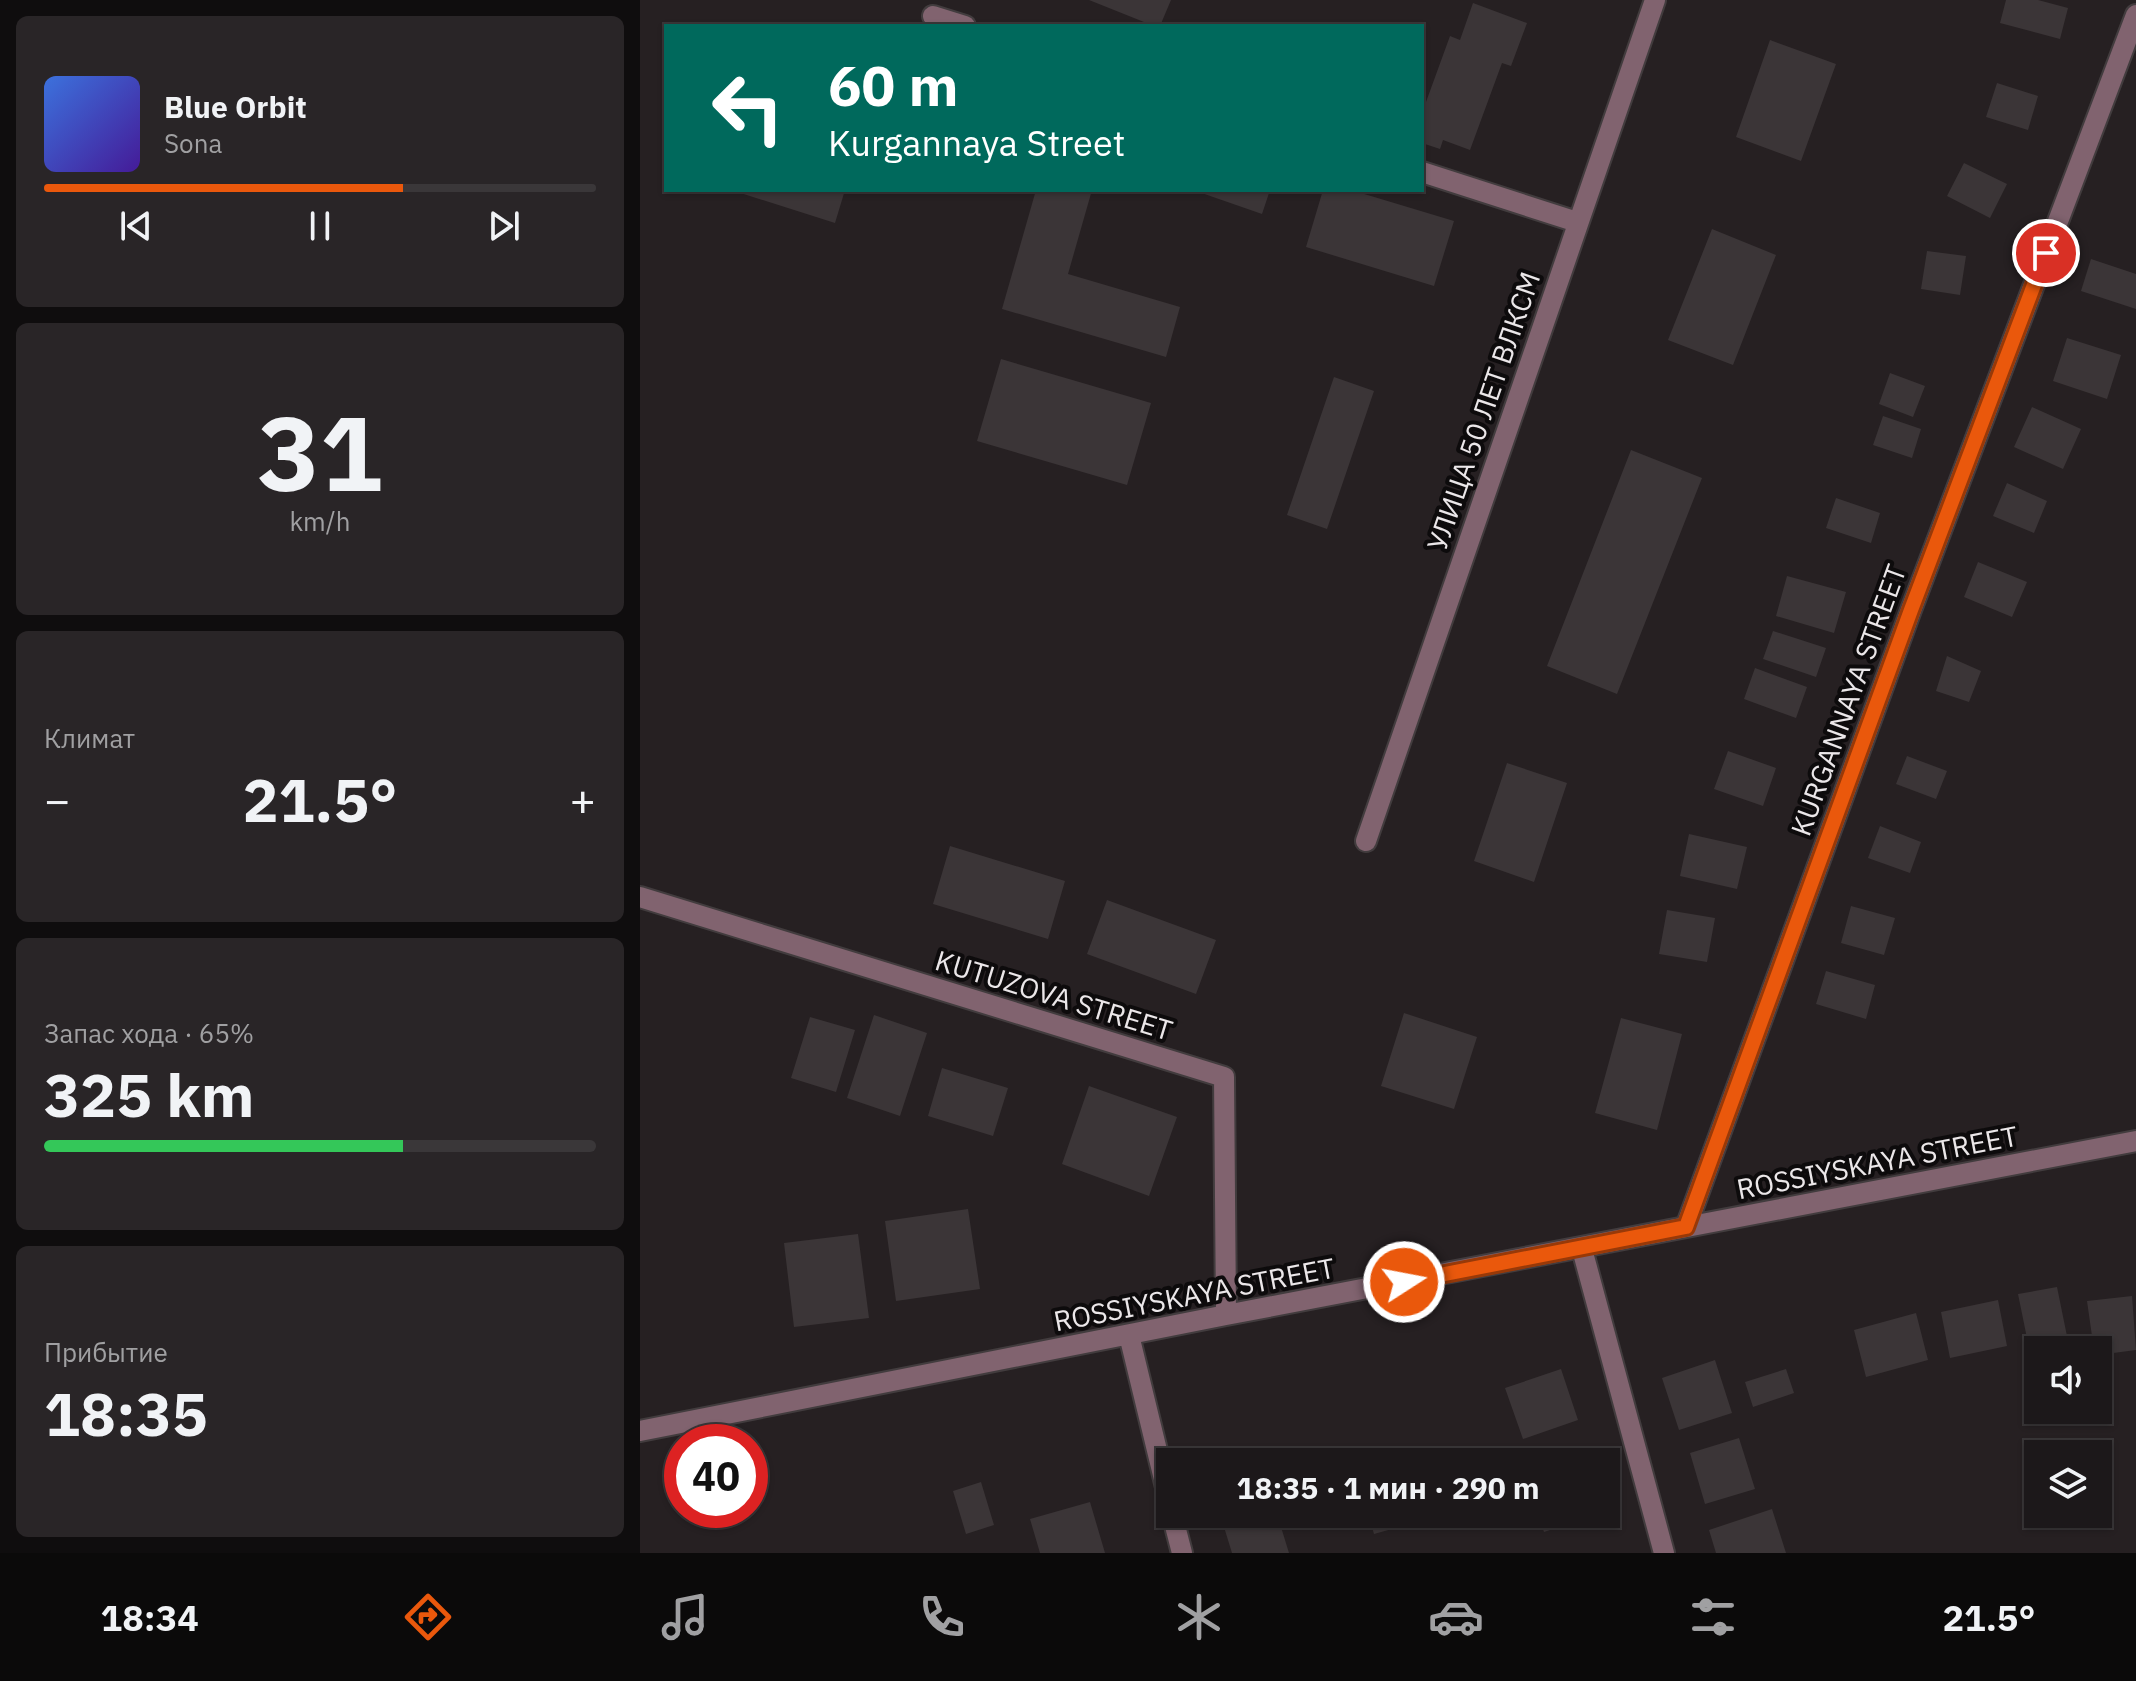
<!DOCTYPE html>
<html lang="ru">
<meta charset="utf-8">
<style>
:root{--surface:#1c181a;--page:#292527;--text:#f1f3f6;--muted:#a0a0a2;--line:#3a3739;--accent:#ea580c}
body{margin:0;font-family:"IBM Plex Sans",sans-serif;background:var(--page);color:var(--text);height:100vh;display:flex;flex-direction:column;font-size:30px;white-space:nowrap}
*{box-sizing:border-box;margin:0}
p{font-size:26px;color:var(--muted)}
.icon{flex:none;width:44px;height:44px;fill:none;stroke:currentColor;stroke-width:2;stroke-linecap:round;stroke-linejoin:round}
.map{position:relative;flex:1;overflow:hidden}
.details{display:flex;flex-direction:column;gap:16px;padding:16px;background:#0f0d0e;width:640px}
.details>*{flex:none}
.banner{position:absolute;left:24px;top:24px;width:760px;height:168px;border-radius:0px;box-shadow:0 2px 6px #0004,0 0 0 2px var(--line);background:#00695c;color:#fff;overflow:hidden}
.tools{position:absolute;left:1384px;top:1336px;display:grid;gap:16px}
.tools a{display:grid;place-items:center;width:88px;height:88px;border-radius:0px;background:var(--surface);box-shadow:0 2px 6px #0004,0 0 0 2px var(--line);font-size:40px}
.speed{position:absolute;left:24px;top:1424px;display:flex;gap:16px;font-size:40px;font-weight:700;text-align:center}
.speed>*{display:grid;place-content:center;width:104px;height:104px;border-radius:50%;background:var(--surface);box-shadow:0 2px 6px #0004,0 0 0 2px var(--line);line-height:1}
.speed .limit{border:12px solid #d22;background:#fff;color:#111}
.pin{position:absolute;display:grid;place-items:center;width:68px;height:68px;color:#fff;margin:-34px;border:4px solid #fff;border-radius:50%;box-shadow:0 2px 8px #0007}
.me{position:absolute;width:88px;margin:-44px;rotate:79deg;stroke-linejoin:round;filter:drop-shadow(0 0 6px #0008)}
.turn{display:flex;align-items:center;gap:28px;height:168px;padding:0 32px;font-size:36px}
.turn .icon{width:104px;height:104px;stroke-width:2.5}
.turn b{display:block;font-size:56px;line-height:68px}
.big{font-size:60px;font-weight:700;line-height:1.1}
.details .widget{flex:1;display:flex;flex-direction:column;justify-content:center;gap:12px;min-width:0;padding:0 28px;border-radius:12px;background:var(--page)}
.details .dial{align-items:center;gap:0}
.dial b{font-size:104px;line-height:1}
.song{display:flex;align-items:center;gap:24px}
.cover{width:96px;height:96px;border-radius:12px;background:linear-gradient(135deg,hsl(220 70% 55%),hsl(260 70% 35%))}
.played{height:8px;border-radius:4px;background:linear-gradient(90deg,var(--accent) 65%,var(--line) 65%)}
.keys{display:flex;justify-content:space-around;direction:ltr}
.heat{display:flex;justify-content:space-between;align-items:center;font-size:44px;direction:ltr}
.charge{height:12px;border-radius:6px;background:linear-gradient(90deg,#34c759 65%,var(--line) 0)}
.trip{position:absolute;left:516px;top:1448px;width:464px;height:80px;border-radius:0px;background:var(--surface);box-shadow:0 2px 6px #0004,0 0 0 2px var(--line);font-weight:700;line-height:80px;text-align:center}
.dock{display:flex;height:128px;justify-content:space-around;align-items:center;background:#0b0a0a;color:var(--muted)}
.dock .icon{width:56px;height:56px}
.dock .on{color:var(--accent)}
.dock b{font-size:36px;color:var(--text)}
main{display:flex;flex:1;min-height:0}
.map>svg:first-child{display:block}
.building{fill:#3b3537}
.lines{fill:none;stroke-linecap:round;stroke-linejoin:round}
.minor-casing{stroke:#423c3e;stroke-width:24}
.minor{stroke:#81636f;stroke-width:20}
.route-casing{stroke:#983908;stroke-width:20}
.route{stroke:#ea580c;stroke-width:14}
.labels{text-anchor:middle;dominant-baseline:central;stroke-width:8;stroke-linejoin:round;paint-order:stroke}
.street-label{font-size:28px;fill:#ebe7e9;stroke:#0d0b0c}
</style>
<main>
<section class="details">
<div class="widget">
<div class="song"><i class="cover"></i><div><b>Blue Orbit</b><p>Sona</p></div></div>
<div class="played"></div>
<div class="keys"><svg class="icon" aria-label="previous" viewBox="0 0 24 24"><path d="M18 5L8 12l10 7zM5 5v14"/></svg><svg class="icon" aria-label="pause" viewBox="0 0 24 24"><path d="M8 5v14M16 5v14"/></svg><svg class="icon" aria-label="next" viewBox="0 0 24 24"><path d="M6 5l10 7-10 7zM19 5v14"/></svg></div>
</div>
<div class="widget dial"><b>31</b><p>km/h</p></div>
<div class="widget"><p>Климат</p>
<div class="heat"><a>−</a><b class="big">21.5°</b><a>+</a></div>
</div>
<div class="widget"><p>Запас хода · 65%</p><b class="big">325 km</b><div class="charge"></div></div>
<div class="widget"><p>Прибытие</p><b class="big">18:35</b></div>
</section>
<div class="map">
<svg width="1496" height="1553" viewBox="0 0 1496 1553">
<rect width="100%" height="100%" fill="#262022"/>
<path class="building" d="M 449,0 L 531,0 L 520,26 L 514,26 Z
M 1366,0 L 1398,0 L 1428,8 L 1420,39 L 1360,23 Z
M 833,3 L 887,23 L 871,66 L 862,63 L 830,150 L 803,140 L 800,149 L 782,143 L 782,113 L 810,36 L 820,40 Z
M 1130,40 L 1196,64 L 1161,161 L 1096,137 Z
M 1357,83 L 1398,96 L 1388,130 L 1346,117 Z
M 1324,163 L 1367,184 L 1350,218 L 1307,196 Z
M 91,190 L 205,190 L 195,223 Z
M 396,190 L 452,190 L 428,274 L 540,307 L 526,357 L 362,309 Z
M 553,190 L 630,190 L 622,214 Z
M 683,190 L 711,190 L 814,221 L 794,286 L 666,247 Z
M 1072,229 L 1136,255 L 1093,365 L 1028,340 Z
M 1287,251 L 1326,256 L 1320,295 L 1281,289 Z
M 1451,259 L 1496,274 L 1496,309 L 1441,291 Z
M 1427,338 L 1481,355 L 1467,399 L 1413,381 Z
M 361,359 L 511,403 L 487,485 L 337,441 Z
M 1250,373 L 1285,386 L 1273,417 L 1239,404 Z
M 694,377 L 734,391 L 687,529 L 647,515 Z
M 1392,407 L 1441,429 L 1423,469 L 1374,447 Z
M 1243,416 L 1281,429 L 1272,458 L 1233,445 Z
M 991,450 L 1062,478 L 977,694 L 907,666 Z
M 1367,483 L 1407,501 L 1394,533 L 1353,516 Z
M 1196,498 L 1240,513 L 1231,543 L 1186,528 Z
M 1338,562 L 1387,582 L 1372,617 L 1324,597 Z
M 1147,576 L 1206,592 L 1194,633 L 1136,616 Z
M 1133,631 L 1186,648 L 1176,677 L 1123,659 Z
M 1307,656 L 1341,671 L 1329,702 L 1296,691 Z
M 1115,668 L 1167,687 L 1156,718 L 1104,699 Z
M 1088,751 L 1136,768 L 1123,806 L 1074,789 Z
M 1267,756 L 1307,771 L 1296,799 L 1256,784 Z
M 867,763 L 927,783 L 894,882 L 834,861 Z
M 1240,826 L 1281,842 L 1270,873 L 1228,858 Z
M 1049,834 L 1107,847 L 1097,889 L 1040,876 Z
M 310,846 L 425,881 L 408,939 L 293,904 Z
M 467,900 L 576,940 L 556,994 L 447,954 Z
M 1211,906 L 1255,918 L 1244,955 L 1201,943 Z
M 1027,910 L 1075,918 L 1067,962 L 1019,954 Z
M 1186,971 L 1235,985 L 1226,1019 L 1176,1004 Z
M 764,1013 L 837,1037 L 814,1109 L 741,1086 Z
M 234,1015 L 287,1033 L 260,1116 L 207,1098 Z
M 170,1017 L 215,1030 L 196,1092 L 151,1078 Z
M 981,1018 L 1042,1034 L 1017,1130 L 955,1113 Z
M 302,1068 L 368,1088 L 353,1136 L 288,1116 Z
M 449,1086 L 537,1117 L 509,1196 L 422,1164 Z
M 328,1209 L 340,1289 L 256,1301 L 245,1221 Z
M 218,1234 L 229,1318 L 154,1327 L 144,1243 Z
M 1417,1287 L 1428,1341 L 1389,1348 L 1378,1294 Z
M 1492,1296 L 1496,1350 L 1458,1355 L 1458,1350 L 1454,1350 L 1447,1301 Z
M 1358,1300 L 1367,1346 L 1310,1358 L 1301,1312 Z
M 1276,1313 L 1288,1360 L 1226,1377 L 1214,1330 Z
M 1075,1360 L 1092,1413 L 1039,1430 L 1022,1378 Z
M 921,1369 L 938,1420 L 883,1439 L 865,1388 Z
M 1146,1369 L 1154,1393 L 1113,1407 L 1105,1382 Z
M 1099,1438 L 1115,1489 L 1065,1504 L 1050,1453 Z
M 341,1482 L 354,1525 L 326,1534 L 313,1491 Z
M 450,1502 L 465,1553 L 400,1553 L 390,1519 Z
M 1132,1509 L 1146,1553 L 1076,1553 L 1069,1530 Z
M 580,1514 L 637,1514 L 649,1553 L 592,1553 Z
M 728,1514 L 756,1514 L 759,1527 L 734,1534 Z
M 898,1514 L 955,1514 L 956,1515 L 904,1532 Z"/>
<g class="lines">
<defs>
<path id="minor" d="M 293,16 L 325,26
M 782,172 L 937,222
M 726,841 L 1015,0
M 0,897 L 584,1077 L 586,1315
M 1046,1227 L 1271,610 L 1496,15
M 942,1249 L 1024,1553
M 489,1335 L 530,1504
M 0,1431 L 586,1315 L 1496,1141
M 532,1514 L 542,1553"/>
</defs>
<use href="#minor" class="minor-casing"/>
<use href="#minor" class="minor"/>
</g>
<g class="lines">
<defs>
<path id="route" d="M 764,1282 L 1046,1227 L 1271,610 L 1406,253"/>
</defs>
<use href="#route" class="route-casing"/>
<use href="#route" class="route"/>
</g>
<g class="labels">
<g class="street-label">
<text transform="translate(843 411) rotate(-71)">УЛИЦА 50 ЛЕТ ВЛКСМ</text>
<text transform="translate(1208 700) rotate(-70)">KURGANNAYA STREET</text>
<text transform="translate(414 995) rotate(17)">KUTUZOVA STREET</text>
<text transform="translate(1237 1162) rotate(-11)">ROSSIYSKAYA STREET</text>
<text transform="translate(554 1294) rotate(-11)">ROSSIYSKAYA STREET</text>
</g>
</g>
</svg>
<div class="tools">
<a><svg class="icon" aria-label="sound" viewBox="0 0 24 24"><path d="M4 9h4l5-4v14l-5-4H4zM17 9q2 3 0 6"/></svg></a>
<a><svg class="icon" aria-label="layers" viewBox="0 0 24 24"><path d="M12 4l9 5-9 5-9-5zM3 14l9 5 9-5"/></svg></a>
</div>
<div class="speed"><div class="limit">40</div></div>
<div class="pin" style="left:1406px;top:253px;background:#d93025"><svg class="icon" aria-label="arrive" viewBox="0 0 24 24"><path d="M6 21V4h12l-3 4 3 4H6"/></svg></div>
<svg class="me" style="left:764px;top:1282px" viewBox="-20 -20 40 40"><circle r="17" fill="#ea580c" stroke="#fff" stroke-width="3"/><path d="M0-11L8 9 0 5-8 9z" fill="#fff"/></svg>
<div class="trip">18:35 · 1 мин · 290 m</div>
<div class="banner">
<div class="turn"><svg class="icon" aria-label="left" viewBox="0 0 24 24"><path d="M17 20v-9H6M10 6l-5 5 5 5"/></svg><div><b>60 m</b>Kurgannaya Street</div></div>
</div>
</div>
</main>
<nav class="dock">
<b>18:34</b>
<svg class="icon on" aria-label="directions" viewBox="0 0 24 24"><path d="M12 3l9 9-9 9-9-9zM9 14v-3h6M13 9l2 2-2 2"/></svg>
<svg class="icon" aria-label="music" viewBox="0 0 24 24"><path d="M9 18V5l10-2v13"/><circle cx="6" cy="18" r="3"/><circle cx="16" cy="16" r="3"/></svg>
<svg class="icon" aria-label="phone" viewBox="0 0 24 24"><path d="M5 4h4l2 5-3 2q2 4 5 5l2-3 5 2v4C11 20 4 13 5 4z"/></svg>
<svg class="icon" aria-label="climate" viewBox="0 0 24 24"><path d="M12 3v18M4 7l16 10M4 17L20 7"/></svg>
<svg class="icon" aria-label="car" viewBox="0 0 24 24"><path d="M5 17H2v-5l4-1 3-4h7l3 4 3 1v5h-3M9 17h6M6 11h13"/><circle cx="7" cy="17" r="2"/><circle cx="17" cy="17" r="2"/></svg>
<svg class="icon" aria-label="filters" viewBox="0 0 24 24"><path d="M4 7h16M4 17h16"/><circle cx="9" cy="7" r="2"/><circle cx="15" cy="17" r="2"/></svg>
<b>21.5°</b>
</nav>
